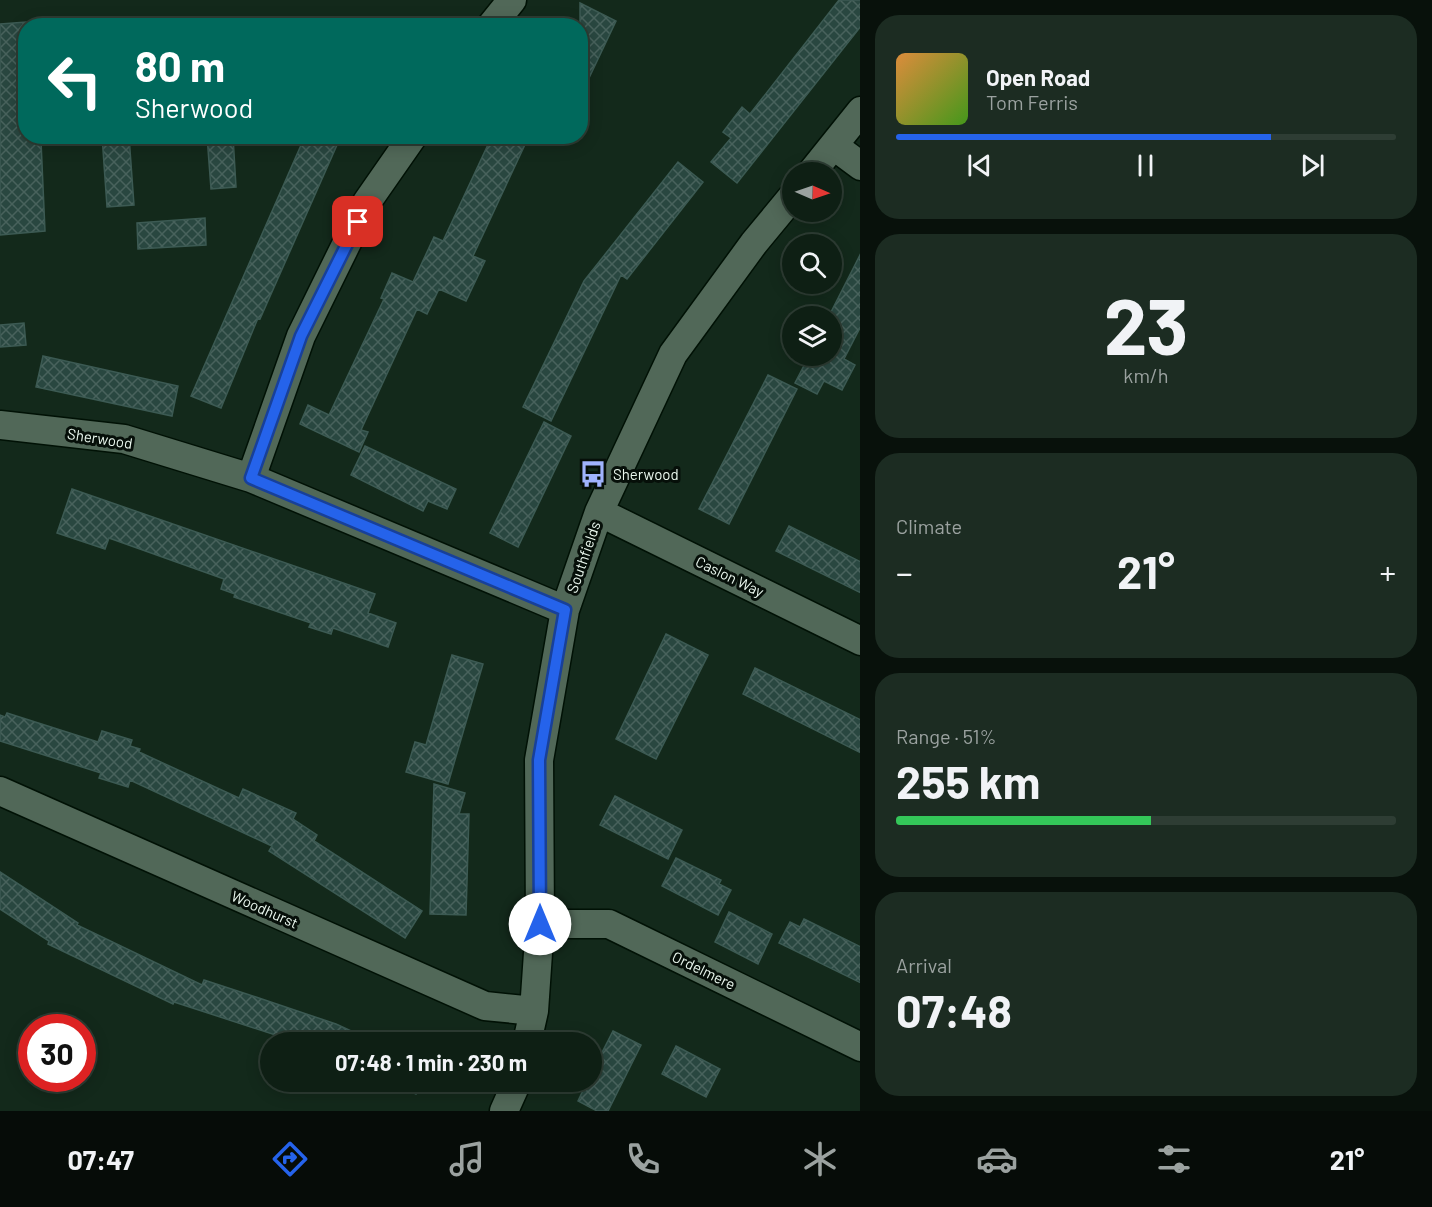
<!DOCTYPE html>
<meta charset="utf-8">
<style>
:root{--surface:#0e1f14;--page:#1c2c22;--text:#f1f3f6;--muted:#9ba2a0;--line:#2e3d34;--accent:#2563eb}
body{margin:0;font-family:Barlow,sans-serif;background:var(--page);color:var(--text);height:100vh;display:flex;flex-direction:column;font-size:22px;white-space:nowrap}
*{box-sizing:border-box;margin:0}
p{font-size:20px;color:var(--muted)}
.icon{flex:none;width:33px;height:33px;fill:none;stroke:currentColor;stroke-width:2;stroke-linecap:round;stroke-linejoin:round}
.map{position:relative;flex:1;overflow:hidden}
.details{display:flex;flex-direction:column;gap:15px;padding:15px;background:#08110b;width:572px}
.details>*{flex:none}
.hud{position:absolute;left:18px;top:18px;width:570px;height:126px;border-radius:24px;box-shadow:0 3px 15px #0003,0 0 0 2px var(--line);background:#00695c;color:#fff;overflow:hidden}
.needle{width:39px;rotate:92deg}
.controls{position:absolute;left:782px;top:162px;display:grid;gap:12px}
.controls a{display:grid;place-items:center;width:60px;height:60px;border-radius:50%;background:var(--surface);box-shadow:0 3px 15px #0003,0 0 0 2px var(--line);font-size:30px}
.speed{position:absolute;left:18px;top:1014px;display:flex;gap:12px;font-size:30px;font-weight:700;text-align:center}
.speed>*{display:grid;place-content:center;width:78px;height:78px;border-radius:50%;background:var(--surface);box-shadow:0 3px 15px #0003,0 0 0 2px var(--line);line-height:1}
.speed .limit{border:9px solid #d22;background:#fff;color:#111}
.pin{position:absolute;display:grid;place-items:center;width:51px;height:51px;color:#fff;margin:-26px;border-radius:12px;box-shadow:0 3px 9px #0006}
.me{position:absolute;width:66px;margin:-33px;rotate:0deg;stroke-linejoin:round;filter:drop-shadow(0 0 4px #0008)}
.turn{display:flex;align-items:center;gap:21px;height:126px;padding:0 18px;font-size:27px}
.turn .icon{width:78px;height:78px;stroke-width:2.5}
.turn b{display:block;font-size:42px;line-height:51px}
.big{font-size:45px;font-weight:700;line-height:1.1}
.details .widget{flex:1;display:flex;flex-direction:column;justify-content:center;gap:9px;min-width:0;padding:0 21px;border-radius:24px;background:var(--page)}
.details .dial{align-items:center;gap:0}
.dial b{font-size:78px;line-height:1}
.song{display:flex;align-items:center;gap:18px}
.cover{width:72px;height:72px;border-radius:9px;background:linear-gradient(135deg,hsl(30 70% 55%),hsl(100 70% 35%))}
.played{height:6px;border-radius:3px;background:linear-gradient(90deg,var(--accent) 75%,var(--line) 75%)}
.keys{display:flex;justify-content:space-around;direction:ltr}
.heat{display:flex;justify-content:space-between;align-items:center;font-size:33px;direction:ltr}
.charge{height:9px;border-radius:4px;background:linear-gradient(90deg,#34c759 51%,var(--line) 0)}
.trip{position:absolute;left:260px;top:1032px;width:342px;height:60px;border-radius:30px;background:var(--surface);box-shadow:0 3px 15px #0003,0 0 0 2px var(--line);font-weight:700;line-height:60px;text-align:center}
.dock{display:flex;height:96px;justify-content:space-around;align-items:center;background:#060c08;color:var(--muted)}
.dock .icon{width:42px;height:42px}
.dock .selected{color:var(--accent)}
.dock b{font-size:27px;color:var(--text)}
main{display:flex;flex:1;min-height:0}
.map>svg:first-child{display:block}
.building{fill:url(#building-cross-hatch);stroke:#3c5a53;stroke-width:1.5}
.lines{fill:none;stroke-linecap:round;stroke-linejoin:round}
.minor-casing{stroke:#001105;stroke-width:31}
.minor{stroke:#516858;stroke-width:28}
.route-casing{stroke:#184099;stroke-width:15}
.route{stroke:#2563eb;stroke-width:10}
.labels{text-anchor:middle;dominant-baseline:central;stroke-width:6;stroke-linejoin:round;paint-order:stroke}
.street-label{font-size:15px;fill:#ebf8ef;stroke:#060f09}
.poi-label{font-size:15px;fill:#ebf8ef;stroke:#060f09;text-anchor:start}
</style>
<main>
<div class="map">
<svg width="861" height="1111" viewBox="0 0 861 1111">
<defs>
<pattern id="building-cross-hatch" width="8" height="8" patternUnits="userSpaceOnUse" patternTransform="scale(1.5)"><rect width="8" height="8" fill="#294740"/><path d="M0 0l8 8M0 8l8-8" fill="none" stroke="#48625c"/></pattern>
</defs>
<rect width="100%" height="100%" fill="#13291b"/>
<path class="building" d="M 839,0 L 861,0 L 861,26 L 737,183 L 711,162 L 731,138 L 723,132 L 742,107 L 750,114 Z
M 580,3 L 616,21 L 580,97 Z
M 26,22 L 26,50 L 22,51 L 26,136 L 27,141 L 41,141 L 45,231 L 0,235 L 0,24 Z
M 102,136 L 129,136 L 134,205 L 107,207 Z
M 207,136 L 233,136 L 236,187 L 211,189 Z
M 305,136 L 341,136 L 260,319 L 258,318 L 221,408 L 191,396 Z
M 492,136 L 529,136 L 473,256 L 485,261 L 466,301 L 439,289 L 427,314 L 417,309 L 361,430 L 368,432 L 359,452 L 300,424 L 308,405 L 329,415 L 384,299 L 381,298 L 392,273 L 413,282 L 434,237 L 443,241 Z
M 678,162 L 703,182 L 627,279 L 621,275 L 551,421 L 523,407 L 584,281 Z
M 205,218 L 206,245 L 138,249 L 137,223 Z
M 861,253 L 861,326 L 844,359 L 855,365 L 842,390 L 824,381 L 817,394 L 795,383 L 809,356 L 831,356 L 831,316 L 829,316 Z
M 24,323 L 26,345 L 0,347 L 0,325 Z
M 43,356 L 178,386 L 172,416 L 36,387 Z
M 768,375 L 797,389 L 729,524 L 699,509 Z
M 544,422 L 571,436 L 518,547 L 490,533 Z
M 365,446 L 456,489 L 447,509 L 428,501 L 423,511 L 351,475 Z
M 72,489 L 375,594 L 368,613 L 396,623 L 388,647 L 333,628 L 331,634 L 309,627 L 311,623 L 234,597 L 235,594 L 221,589 L 224,579 L 109,538 L 105,549 L 57,533 Z
M 789,526 L 861,562 L 861,593 L 776,551 Z
M 666,634 L 708,655 L 656,759 L 616,739 Z
M 452,655 L 483,664 L 448,784 L 406,772 L 415,742 L 426,745 Z
M 755,668 L 861,720 L 861,753 L 743,694 Z
M 7,713 L 98,742 L 102,731 L 132,740 L 130,746 L 140,749 L 139,752 L 239,798 L 243,789 L 296,813 L 293,819 L 317,835 L 314,841 L 422,911 L 405,938 L 269,851 L 272,846 L 130,780 L 128,787 L 99,778 L 101,773 L 0,741 L 0,715 L 5,717 Z
M 434,784 L 465,793 L 459,814 L 469,814 L 466,915 L 430,914 Z
M 615,796 L 682,830 L 668,859 L 600,825 Z
M 676,858 L 721,880 L 719,884 L 731,890 L 718,915 L 662,886 Z
M 0,872 L 78,923 L 77,925 L 202,985 L 204,980 L 256,997 L 336,1024 L 375,1042 L 297,1042 L 174,1002 L 173,1004 L 48,944 L 49,941 L 0,909 Z
M 729,912 L 772,934 L 758,964 L 715,942 Z
M 804,919 L 861,947 L 861,983 L 779,943 L 790,922 L 800,927 Z
M 613,1031 L 641,1045 L 608,1111 L 597,1111 L 578,1101 L 587,1082 L 591,1082 L 591,1074 Z
M 676,1046 L 720,1069 L 706,1097 L 662,1074 Z
M 389,1082 L 422,1082 L 416,1094 Z"/>
<g class="lines">
<defs>
<path id="minor" d="M 491,26 L 512,0
M 834,146 L 861,166
M 812,172 L 861,111
M 0,425 L 124,439 L 251,478 L 565,610
M 251,478 L 301,336 L 367,202 L 413,136
M 599,512 L 861,641
M 0,791 L 485,1006 L 534,1011
M 540,924 L 609,924 L 861,1047
M 527,1042 L 534,1011 L 540,924 L 539,760 L 565,610 L 599,512 L 673,354 L 754,243 L 792,197
M 504,1111 L 517,1082"/>
</defs>
<use href="#minor" class="minor-casing"/>
<use href="#minor" class="minor"/>
</g>
<g class="lines">
<defs>
<path id="route" d="M 358,222 L 301,336 L 251,478 L 565,610 L 539,760 L 540,924"/>
</defs>
<use href="#route" class="route-casing"/>
<use href="#route" class="route"/>
</g>
<defs>
<symbol id="bus-bare" viewBox="-9 -9 18 18"><path d="M-5-6H5V4H4V6H2V4H-2V6H-4V4H-5ZM-3.5-4V0h7V-4ZM-3.5 1.2v1.5H-2V1.2ZM2 1.2v1.5H3.5V1.2Z" fill="#a0b3fd" stroke="#060f09" stroke-width="2.5" paint-order="stroke"/></symbol>
</defs>
<g fill-rule="evenodd">
<use href="#bus-bare" x="574" y="455" width="38" height="38"/>
</g>
<g class="labels">
<g class="street-label">
<text transform="translate(100 438) rotate(9)">Sherwood</text>
<text transform="translate(583 557) rotate(-71)">Southfields</text>
<text transform="translate(730 576) rotate(26)">Caslon Way</text>
<text transform="translate(265 909) rotate(24)">Woodhurst</text>
<text transform="translate(704 970) rotate(26)">Ordelmere</text>
</g>
<g class="poi-label">
<text x="613" y="474">Sherwood</text>
</g>
</g>
</svg>
<div class="controls">
<a><svg class="needle" viewBox="-14 -14 28 28"><path d="M0-13l5 13h-10z" fill="#e53935"/><path d="M0 13l5-13h-10z" fill="#9ba2a0"/></svg></a>
<a><svg class="icon" aria-label="search" viewBox="0 0 24 24"><circle cx="10" cy="10" r="6"/><path d="M15 15l6 6"/></svg></a>
<a><svg class="icon" aria-label="layers" viewBox="0 0 24 24"><path d="M12 4l9 5-9 5-9-5zM3 14l9 5 9-5"/></svg></a>
</div>
<div class="speed"><div class="limit">30</div></div>
<div class="pin" style="left:358px;top:222px;background:#d93025"><svg class="icon" aria-label="arrive" viewBox="0 0 24 24"><path d="M6 21V4h12l-3 4 3 4H6"/></svg></div>
<svg class="me" style="left:540px;top:924px" viewBox="-20 -20 40 40"><circle r="19" fill="#fff"/><path d="M0-13L10 11 0 6-10 11z" fill="#2563eb"/></svg>
<div class="trip">07:48 · 1 min · 230 m</div>
<div class="hud">
<div class="turn"><svg class="icon" aria-label="left" viewBox="0 0 24 24"><path d="M17 20v-9H6M10 6l-5 5 5 5"/></svg><div><b>80 m</b>Sherwood</div></div>
</div>
</div>
<section class="details">
<div class="widget">
<div class="song"><i class="cover"></i><div><b>Open Road</b><p>Tom Ferris</p></div></div>
<div class="played"></div>
<div class="keys"><svg class="icon" aria-label="previous" viewBox="0 0 24 24"><path d="M18 5L8 12l10 7zM5 5v14"/></svg><svg class="icon" aria-label="pause" viewBox="0 0 24 24"><path d="M8 5v14M16 5v14"/></svg><svg class="icon" aria-label="next" viewBox="0 0 24 24"><path d="M6 5l10 7-10 7zM19 5v14"/></svg></div>
</div>
<div class="widget dial"><b>23</b><p>km/h</p></div>
<div class="widget"><p>Climate</p>
<div class="heat"><a>−</a><b class="big">21°</b><a>+</a></div>
</div>
<div class="widget"><p>Range · 51%</p><b class="big">255 km</b><div class="charge"></div></div>
<div class="widget"><p>Arrival</p><b class="big">07:48</b></div>
</section>
</main>
<nav class="dock">
<b>07:47</b>
<svg class="icon selected" aria-label="directions" viewBox="0 0 24 24"><path d="M12 3l9 9-9 9-9-9zM9 14v-3h6M13 9l2 2-2 2"/></svg>
<svg class="icon" aria-label="music" viewBox="0 0 24 24"><path d="M9 18V5l10-2v13"/><circle cx="6" cy="18" r="3"/><circle cx="16" cy="16" r="3"/></svg>
<svg class="icon" aria-label="phone" viewBox="0 0 24 24"><path d="M5 4h4l2 5-3 2q2 4 5 5l2-3 5 2v4C11 20 4 13 5 4z"/></svg>
<svg class="icon" aria-label="climate" viewBox="0 0 24 24"><path d="M12 3v18M4 7l16 10M4 17L20 7"/></svg>
<svg class="icon" aria-label="car" viewBox="0 0 24 24"><path d="M5 17H2v-5l4-1 3-4h7l3 4 3 1v5h-3M9 17h6M6 11h13"/><circle cx="7" cy="17" r="2"/><circle cx="17" cy="17" r="2"/></svg>
<svg class="icon" aria-label="filters" viewBox="0 0 24 24"><path d="M4 7h16M4 17h16"/><circle cx="9" cy="7" r="2"/><circle cx="15" cy="17" r="2"/></svg>
<b>21°</b>
</nav>
